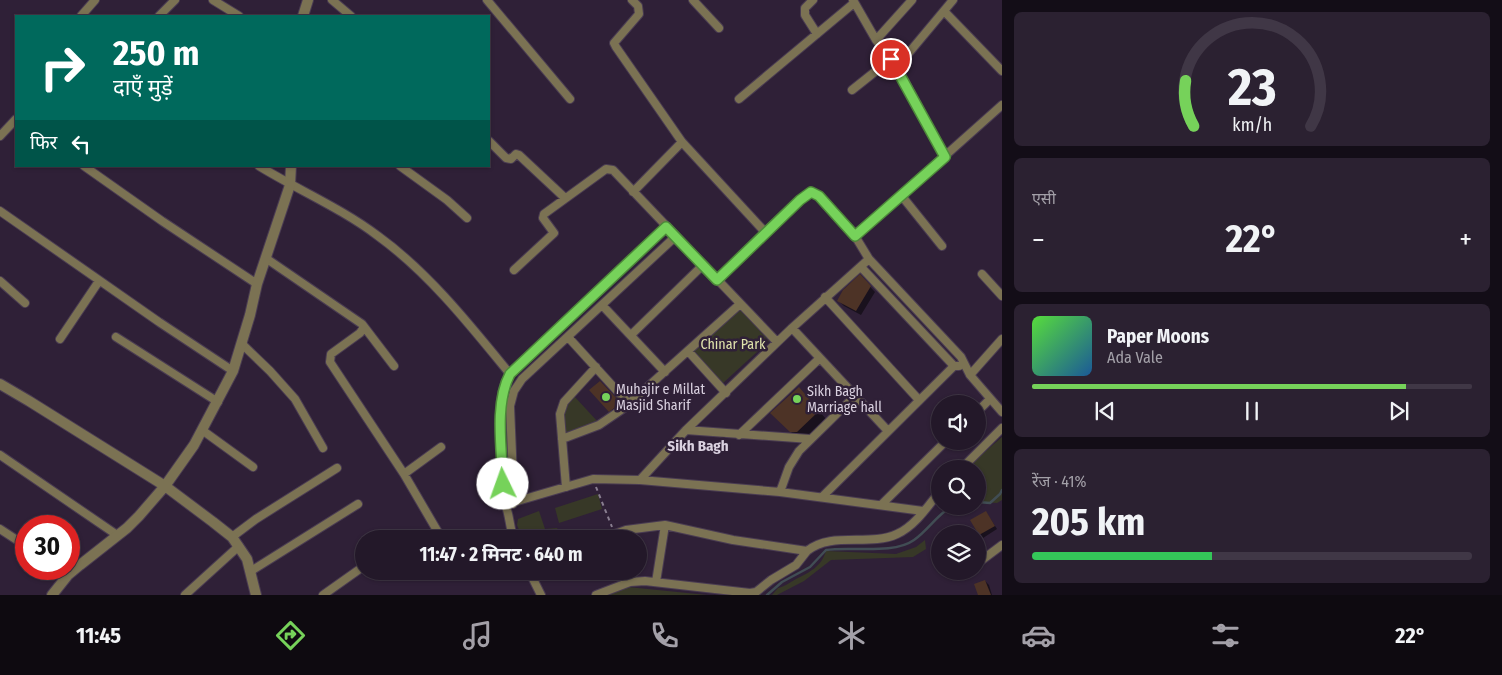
<!DOCTYPE html>
<html lang="hi">
<meta charset="utf-8">
<style>
:root{--surface:#231829;--page:#2b2131;--text:#f1f3f6;--muted:#a3a0a8;--line:#403746;--accent:#76d25a}
body{margin:0;font-family:"Fira Sans Condensed","Noto Sans Devanagari",sans-serif;background:var(--page);color:var(--text);height:100vh;display:flex;flex-direction:column;font-size:19px;white-space:nowrap}
*{box-sizing:border-box;margin:0}
p{font-size:16px;color:var(--muted)}
.icon{flex:none;width:28px;height:28px;fill:none;stroke:currentColor;stroke-width:2;stroke-linecap:round;stroke-linejoin:round}
.map{position:relative;flex:1;overflow:hidden}
.drawer{display:flex;flex-direction:column;gap:12px;padding:12px;background:#130d17;width:500px}
.drawer>*{flex:none}
.banner{position:absolute;left:15px;top:15px;width:475px;height:152px;border-radius:0px;box-shadow:0 1px 4px #0004,0 0 0 1px var(--line);background:#00695c;color:#fff;overflow:hidden}
.controls{position:absolute;left:931px;top:395px;display:grid;gap:10px}
.controls a{display:grid;place-items:center;width:55px;height:55px;border-radius:50%;background:var(--surface);box-shadow:0 1px 4px #0004,0 0 0 1px var(--line);font-size:25px}
.speed{position:absolute;left:15px;top:515px;display:flex;gap:10px;font-size:25px;font-weight:700;text-align:center}
.speed>*{display:grid;place-content:center;width:65px;height:65px;border-radius:50%;background:var(--surface);box-shadow:0 1px 4px #0004,0 0 0 1px var(--line);line-height:1}
.speed .limit{border:8px solid #d22;background:#fff;color:#111}
.pin{position:absolute;display:grid;place-items:center;width:42px;height:42px;color:#fff;margin:-21px;border:2px solid #fff;border-radius:50%;box-shadow:0 1px 5px #0007}
.me{position:absolute;width:55px;margin:-28px;rotate:357deg;stroke-linejoin:round;filter:drop-shadow(0 0 4px #0008)}
.turn{display:flex;align-items:center;gap:18px;height:105px;padding:0 15px;font-size:22px}
.turn .icon{width:65px;height:65px;stroke-width:2.5}
.turn b{display:block;font-size:35px;line-height:42px}
.then{display:flex;align-items:center;height:48px;padding:0 15px;background:#0003;gap:10px;font-size:19px}
.big{font-size:38px;font-weight:700;line-height:1.1}
.drawer .card{flex:1;display:flex;flex-direction:column;justify-content:center;gap:8px;min-width:0;padding:0 18px;border-radius:8px;background:var(--page)}
.drawer .dial{align-items:center;gap:0}
.dial svg{height:130px;overflow:visible;fill:none;stroke:var(--line);stroke-width:7;stroke-linecap:round;text-anchor:middle}
.dial text{fill:var(--text);stroke:none}
.song{display:flex;align-items:center;gap:15px}
.cover{width:60px;height:60px;border-radius:8px;background:linear-gradient(135deg,hsl(110 70% 55%),hsl(210 70% 35%))}
.played{height:5px;border-radius:2px;background:linear-gradient(90deg,var(--accent) 85%,var(--line) 85%)}
.keys{display:flex;justify-content:space-around;direction:ltr}
.heat{display:flex;justify-content:space-between;align-items:center;font-size:28px;direction:ltr}
.charge{height:8px;border-radius:4px;background:linear-gradient(90deg,#34c759 41%,var(--line) 0)}
.trip{position:absolute;left:355px;top:530px;width:292px;height:50px;border-radius:25px;background:var(--surface);box-shadow:0 1px 4px #0004,0 0 0 1px var(--line);font-weight:700;line-height:50px;text-align:center}
.tabs{display:flex;height:80px;justify-content:space-around;align-items:center;background:#0e0a10;color:var(--muted)}
.tabs .icon{width:35px;height:35px}
.tabs .current{color:var(--accent)}
.tabs b{font-size:22px;color:var(--text)}
main{display:flex;flex:1;min-height:0}
.map>svg:first-child{display:block}
.green{fill:#373827}
.shadow{fill:#0007}
.lines{fill:none;stroke-linecap:round;stroke-linejoin:round}
.stream{stroke:#414d54;stroke-width:2.5}
.building{fill:#4d3326}
.minor-casing{stroke:#4a3c52;stroke-width:10}
.tertiary-casing{stroke:#4a3c52;stroke-width:12}
.path{stroke:#897e90;stroke-width:2;stroke-dasharray:4 4;stroke-linecap:butt}
.minor{stroke:#7b7253;stroke-width:8}
.tertiary{stroke:#7b7253;stroke-width:10}
.route-casing{stroke:#4d883a;stroke-width:12}
.route{stroke:#76d25a;stroke-width:9}
.poi-dot{fill:#76d25a;stroke:#2f2037;stroke-width:2}
.labels{text-anchor:middle;dominant-baseline:central;stroke-width:5;stroke-linejoin:round;paint-order:stroke}
.park-label{font-size:14px;fill:#dfe3ab;stroke:#2f2037}
.poi-label{font-size:14px;fill:#dad1e0;stroke:#2f2037;text-anchor:start}
.neighbourhood-label{font-size:15px;font-weight:bold;fill:#dad1e0;stroke:#2f2037}
</style>
<main>
<div class="map">
<svg width="1002" height="595" viewBox="0 0 1002 595">
<rect width="100%" height="100%" fill="#2f2037"/>
<path class="green" d="M 740,308 L 770,340 L 722,384 L 692,352 Z
M 574,396 L 598,422 L 565,435 C 562,418 561,409 574,396 Z
M 1002,437 L 1002,500 L 997,503 L 978,502 L 978,469 L 965,469 Z
M 598,494 L 602,509 L 559,523 L 555,508 Z
M 539,511 L 545,529 L 557,528 L 560,533 L 570,533 L 573,539 L 523,539 L 517,525 L 518,519 Z
M 925,540 L 926,549 L 913,557 L 831,560 L 804,581 L 777,595 L 772,595 L 778,588 C 786,586 789,583 796,579 C 810,572 821,567 826,551 L 896,554 L 916,547 Z
M 628,587 L 707,595 L 606,595 Z"/>
<path class="shadow" d="M 860,276 L 875,292 L 861,315 L 844,306 L 839,301 Z
M 605,388 L 625,409 L 615,416 L 591,391 Z
M 806,396 L 826,419 L 805,439 L 798,439 L 772,413 Z
M 986,512 L 997,529 L 983,538 L 972,521 Z
M 985,581 L 989,585 L 992,595 L 980,595 Z"/>
<g class="lines">
<path class="stream" d="M 978,502 L 990,503 L 1000,494 L 1002,490
M 767,595 L 782,582 L 810,567 L 826,550 C 851,546 893,555 914,540 C 928,530 937,515 952,506"/>
</g>
<path class="building" d="M 860,274 L 871,286 L 856,311 L 837,301 L 843,290 Z
M 600,381 L 621,403 L 609,412 L 589,390 Z
M 799,387 L 819,411 L 797,432 L 790,432 L 770,413 Z
M 986,511 L 995,526 L 979,535 L 970,520 Z
M 985,580 L 991,595 L 978,595 L 974,584 Z"/>
<g class="lines">
<defs>
<path id="minor" d="M 213,0 L 239,16
M 332,0 L 351,16
M 487,0 L 570,99
M 632,0 L 638,6 L 639,14 L 614,43 L 616,47 L 682,142 L 765,232
M 693,0 L 719,28
M 813,0 L 805,8 L 805,15 L 817,34
M 853,0 L 876,40 L 897,67 L 945,157
M 944,11 L 1002,71
M 81,16 L 95,0
M 159,16 L 175,0
M 876,40 L 912,0
M 897,67 L 953,0
M 852,90 L 891,59
M 739,99 L 854,3
M 0,136 L 16,119
M 489,141 L 506,158 L 511,159 L 516,154 L 519,155 L 565,198
M 84,166 L 162,221 L 257,284
M 259,166 C 298,190 341,208 378,236 C 429,273 470,325 510,374
M 400,166 L 447,200 L 467,218
M 633,192 L 682,142
M 901,195 L 942,246
M 0,211 L 159,322 L 233,371
M 855,236 L 1002,105
M 267,259 L 362,324 L 394,366
M 869,259 L 961,357 L 970,375 L 1002,412
M 861,267 L 954,366 L 959,366
M 514,270 L 554,233 L 543,218 L 544,214 L 606,169 L 613,170 L 777,342
M 982,274 L 1002,296
M 0,281 L 25,303
M 825,297 L 919,400
M 602,305 L 665,372
M 364,327 L 360,333 L 331,354 L 330,362 L 404,474 L 442,539
M 792,328 L 888,431
M 631,335 L 703,265
M 116,337 L 218,402
M 568,337 L 629,404
M 60,339 L 99,281
M 242,344 L 270,371 L 295,399 L 323,448
M 688,351 L 726,393
M 970,375 L 1002,339
M 978,411 L 990,399
M 202,430 L 253,467
M 686,430 L 810,439
M 739,435 L 820,358
M 562,439 L 599,425 L 624,408 L 740,304
M 0,455 L 117,535
M 961,469 L 1002,428
M 404,474 L 441,447
M 640,480 L 780,492 L 923,511
M 566,487 L 560,414 L 564,402 L 596,367
M 780,492 L 789,467 L 799,451 L 856,395
M 822,497 L 954,366
M 514,502 L 593,479 L 640,480 L 686,430 L 792,328 L 869,259 L 855,236 L 819,196 L 811,192 L 800,200 L 717,280
M 513,504 L 514,502 L 510,406 L 514,391 L 522,379 L 675,237
M 881,505 L 946,441
M 0,529 L 26,546
M 232,537 L 256,519 L 337,468
M 514,539 C 509,527 510,513 504,502 C 503,472 495,410 505,383 C 510,372 520,365 528,357 L 666,227
M 601,539 L 626,530 L 665,525 L 733,540 L 807,551 C 832,531 869,547 897,534 C 915,526 928,506 940,491
M 978,563 L 1002,545
M 59,569 L 68,575
M 251,571 L 358,504
M 529,571 L 541,595
M 656,582 L 665,525
M 185,595 L 239,546
M 323,595 L 364,566
M 596,595 L 630,582 L 645,581 L 750,593 L 756,592 L 771,580 L 796,565 L 807,551"/>
<path id="tertiary" d="M 303,16 L 308,0
M 0,384 L 29,401 L 165,486 L 213,522 L 232,537 L 247,559 L 256,595
M 52,595 L 68,575 L 80,565 L 127,528 L 139,516 L 165,486 L 194,445 L 233,371 L 250,315 L 257,284 L 290,185 L 291,166"/>
</defs>
<use href="#minor" class="minor-casing"/>
<use href="#tertiary" class="tertiary-casing"/>
<path class="path" d="M 596,487 L 612,527"/>
<use href="#minor" class="minor"/>
<use href="#tertiary" class="tertiary"/>
</g>
<g class="lines">
<defs>
<path id="route" d="M 503,484 C 502,450 494,404 510,374 L 666,227 L 717,280 L 800,200 L 811,192 L 819,196 L 855,236 L 945,157 L 891,59"/>
</defs>
<use href="#route" class="route-casing"/>
<use href="#route" class="route"/>
</g>
<g class="poi-dot">
<circle cx="606" cy="397" r="5"/>
<circle cx="797" cy="399" r="5"/>
</g>
<g class="labels">
<g class="park-label">
<text x="733" y="344">Chinar Park</text>
</g>
<g class="poi-label">
<text x="616" y="389">Muhajir e Millat<tspan x="616" dy="16">Masjid Sharif</tspan></text>
<text x="807" y="391">Sikh Bagh<tspan x="807" dy="16">Marriage hall</tspan></text>
</g>
<g class="neighbourhood-label">
<text x="698" y="446">Sikh Bagh</text>
</g>
</g>
</svg>
<div class="controls">
<a><svg class="icon" aria-label="sound" viewBox="0 0 24 24"><path d="M4 9h4l5-4v14l-5-4H4zM17 9q2 3 0 6"/></svg></a>
<a><svg class="icon" aria-label="search" viewBox="0 0 24 24"><circle cx="10" cy="10" r="6"/><path d="M15 15l6 6"/></svg></a>
<a><svg class="icon" aria-label="layers" viewBox="0 0 24 24"><path d="M12 4l9 5-9 5-9-5zM3 14l9 5 9-5"/></svg></a>
</div>
<div class="speed"><div class="limit">30</div></div>
<div class="pin" style="left:891px;top:59px;background:#d93025"><svg class="icon" aria-label="arrive" viewBox="0 0 24 24"><path d="M6 21V4h12l-3 4 3 4H6"/></svg></div>
<svg class="me" style="left:503px;top:484px" viewBox="-20 -20 40 40"><circle r="19" fill="#fff"/><path d="M0-13L10 11 0 6-10 11z" fill="#76d25a"/></svg>
<div class="trip">11:47 · 2 मिनट · 640 m</div>
<div class="banner">
<div class="turn"><svg class="icon" aria-label="right" viewBox="0 0 24 24"><path d="M7 20v-9h11M14 6l5 5-5 5"/></svg><div><b>250 m</b>दाएँ मुड़ें</div></div>
<div class="then">फिर<svg class="icon" aria-label="left" viewBox="0 0 24 24"><path d="M17 20v-9H6M10 6l-5 5 5 5"/></svg></div>
</div>
</div>
<section class="drawer">
<div class="card dial"><svg viewBox="0 0 100 80">
<path d="M14 69A42 42 0 1 1 86 69"/>
<path d="M14 69A42 42 0 0 1 9 41" stroke="#76d25a"/>
<text x="50" y="56" font-size="32" font-weight="700">23</text>
<text x="50" y="72" font-size="11">km/h</text>
</svg></div>
<div class="card"><p>एसी</p>
<div class="heat"><a>−</a><b class="big">22°</b><a>+</a></div>
</div>
<div class="card">
<div class="song"><i class="cover"></i><div><b>Paper Moons</b><p>Ada Vale</p></div></div>
<div class="played"></div>
<div class="keys"><svg class="icon" aria-label="previous" viewBox="0 0 24 24"><path d="M18 5L8 12l10 7zM5 5v14"/></svg><svg class="icon" aria-label="pause" viewBox="0 0 24 24"><path d="M8 5v14M16 5v14"/></svg><svg class="icon" aria-label="next" viewBox="0 0 24 24"><path d="M6 5l10 7-10 7zM19 5v14"/></svg></div>
</div>
<div class="card"><p>रेंज · 41%</p><b class="big">205 km</b><div class="charge"></div></div>
</section>
</main>
<nav class="tabs">
<b>11:45</b>
<svg class="icon current" aria-label="directions" viewBox="0 0 24 24"><path d="M12 3l9 9-9 9-9-9zM9 14v-3h6M13 9l2 2-2 2"/></svg>
<svg class="icon" aria-label="music" viewBox="0 0 24 24"><path d="M9 18V5l10-2v13"/><circle cx="6" cy="18" r="3"/><circle cx="16" cy="16" r="3"/></svg>
<svg class="icon" aria-label="phone" viewBox="0 0 24 24"><path d="M5 4h4l2 5-3 2q2 4 5 5l2-3 5 2v4C11 20 4 13 5 4z"/></svg>
<svg class="icon" aria-label="climate" viewBox="0 0 24 24"><path d="M12 3v18M4 7l16 10M4 17L20 7"/></svg>
<svg class="icon" aria-label="car" viewBox="0 0 24 24"><path d="M5 17H2v-5l4-1 3-4h7l3 4 3 1v5h-3M9 17h6M6 11h13"/><circle cx="7" cy="17" r="2"/><circle cx="17" cy="17" r="2"/></svg>
<svg class="icon" aria-label="filters" viewBox="0 0 24 24"><path d="M4 7h16M4 17h16"/><circle cx="9" cy="7" r="2"/><circle cx="15" cy="17" r="2"/></svg>
<b>22°</b>
</nav>
